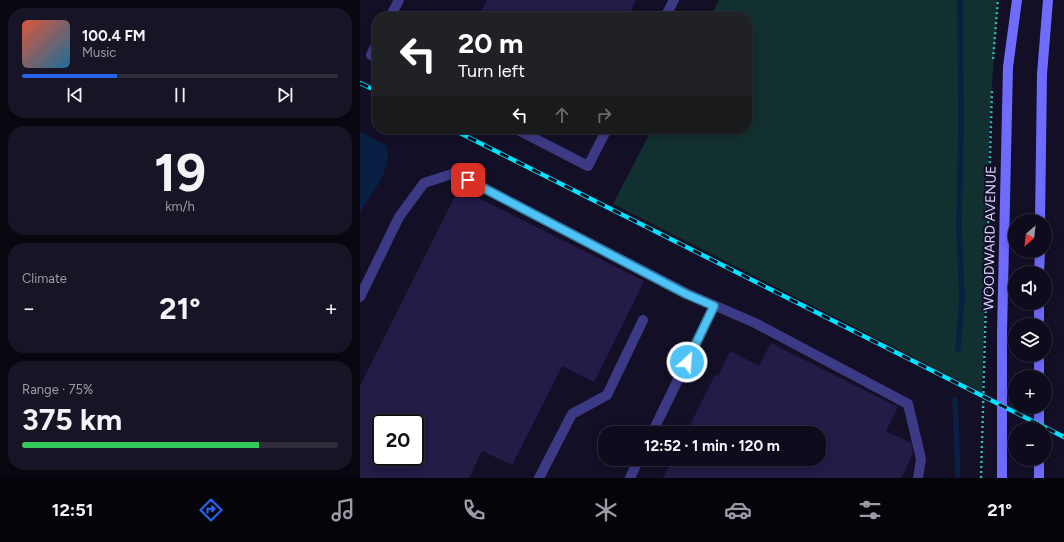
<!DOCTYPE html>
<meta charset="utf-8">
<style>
:root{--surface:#0e0b1c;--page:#171425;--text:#f1f3f6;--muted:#9b9ba3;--line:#2e2b3b;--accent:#2563eb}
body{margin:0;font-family:Figtree,sans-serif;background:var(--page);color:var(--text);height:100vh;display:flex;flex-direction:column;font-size:15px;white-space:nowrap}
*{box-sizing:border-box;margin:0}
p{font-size:13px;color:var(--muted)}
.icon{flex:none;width:22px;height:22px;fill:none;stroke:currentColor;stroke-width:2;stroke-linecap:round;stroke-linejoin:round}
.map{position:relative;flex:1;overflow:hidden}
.panel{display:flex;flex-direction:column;gap:8px;padding:8px;background:#08060f;width:360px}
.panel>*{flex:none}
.top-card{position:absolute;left:12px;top:12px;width:380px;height:122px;border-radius:16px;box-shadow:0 2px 10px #0003,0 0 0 1px var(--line);background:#202124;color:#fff;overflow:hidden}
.needle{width:26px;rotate:208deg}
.buttons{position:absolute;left:648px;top:214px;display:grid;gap:8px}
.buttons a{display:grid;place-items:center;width:44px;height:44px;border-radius:50%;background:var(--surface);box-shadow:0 2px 10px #0003,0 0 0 1px var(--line);font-size:20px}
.speed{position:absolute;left:12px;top:414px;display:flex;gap:8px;font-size:20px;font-weight:700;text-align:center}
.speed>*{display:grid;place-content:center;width:52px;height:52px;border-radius:50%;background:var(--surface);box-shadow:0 2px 10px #0003,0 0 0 1px var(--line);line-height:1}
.speed .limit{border:2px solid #111;border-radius:6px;background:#fff;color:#111}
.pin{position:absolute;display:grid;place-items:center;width:34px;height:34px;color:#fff;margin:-17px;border-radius:8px;box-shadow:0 2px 6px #0006}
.me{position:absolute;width:44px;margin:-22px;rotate:26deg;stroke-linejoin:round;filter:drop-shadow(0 0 3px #0008)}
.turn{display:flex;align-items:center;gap:14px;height:84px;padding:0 20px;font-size:18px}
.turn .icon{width:52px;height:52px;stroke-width:2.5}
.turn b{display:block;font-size:28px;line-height:34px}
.lanes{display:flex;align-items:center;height:38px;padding:0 20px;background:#0003;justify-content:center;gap:20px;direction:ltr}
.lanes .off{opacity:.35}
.big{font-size:30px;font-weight:700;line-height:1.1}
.panel .tile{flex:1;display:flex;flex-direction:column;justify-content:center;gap:6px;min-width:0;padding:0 14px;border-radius:16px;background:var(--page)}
.panel .dial{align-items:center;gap:0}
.dial b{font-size:52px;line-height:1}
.song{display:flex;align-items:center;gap:12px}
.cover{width:48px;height:48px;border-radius:6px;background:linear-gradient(135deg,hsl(10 70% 55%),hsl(200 70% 35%))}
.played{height:4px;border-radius:2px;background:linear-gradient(90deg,var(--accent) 30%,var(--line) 30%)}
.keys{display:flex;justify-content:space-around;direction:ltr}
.heat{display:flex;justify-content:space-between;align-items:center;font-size:22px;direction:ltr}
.charge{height:6px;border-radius:3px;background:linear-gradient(90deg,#34c759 75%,var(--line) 0)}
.trip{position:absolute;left:238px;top:426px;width:228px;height:40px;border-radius:16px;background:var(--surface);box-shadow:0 2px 10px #0003,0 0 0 1px var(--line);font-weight:700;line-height:40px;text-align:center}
.menu{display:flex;height:64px;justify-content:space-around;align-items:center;background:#06040b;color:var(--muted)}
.menu .icon{width:28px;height:28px}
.menu .current{color:var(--accent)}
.menu b{font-size:18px;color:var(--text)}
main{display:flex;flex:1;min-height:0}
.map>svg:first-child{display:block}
.green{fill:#12302f}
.water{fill:#0a1f44}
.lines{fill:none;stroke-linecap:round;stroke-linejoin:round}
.stream{stroke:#0a1f44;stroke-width:5.5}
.building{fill:#241b47;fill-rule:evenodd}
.path{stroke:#2fb8b0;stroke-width:2.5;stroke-dasharray:2 3;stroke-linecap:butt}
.lane{stroke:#3d3a85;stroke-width:10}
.secondary{stroke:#6f6bff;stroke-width:10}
.rail-casing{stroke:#00e5ff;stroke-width:4.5}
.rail{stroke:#130f26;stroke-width:3;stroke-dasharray:9;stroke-linecap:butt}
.route-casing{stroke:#337fa1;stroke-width:10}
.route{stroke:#4fc3f7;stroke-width:7}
.labels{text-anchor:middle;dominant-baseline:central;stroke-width:4;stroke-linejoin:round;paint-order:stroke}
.street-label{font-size:14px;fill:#d9d4ff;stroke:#130f26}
</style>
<main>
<section class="panel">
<div class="tile">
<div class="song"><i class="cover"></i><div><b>100.4 FM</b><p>Music</p></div></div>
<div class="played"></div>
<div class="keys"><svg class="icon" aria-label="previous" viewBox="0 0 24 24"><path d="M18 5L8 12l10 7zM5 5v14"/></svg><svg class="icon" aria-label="pause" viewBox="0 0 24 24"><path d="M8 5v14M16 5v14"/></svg><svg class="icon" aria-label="next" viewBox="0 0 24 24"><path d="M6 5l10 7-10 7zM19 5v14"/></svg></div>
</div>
<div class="tile dial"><b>19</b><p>km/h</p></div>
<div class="tile"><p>Climate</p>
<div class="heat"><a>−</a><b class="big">21°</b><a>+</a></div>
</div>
<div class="tile"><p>Range · 75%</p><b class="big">375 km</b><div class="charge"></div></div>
</section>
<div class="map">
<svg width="704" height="478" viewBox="0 0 704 478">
<rect width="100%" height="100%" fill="#130f26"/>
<path class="green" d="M 359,0 L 638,0 L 630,114 L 622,392 L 253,204 L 292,129 L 387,129 L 387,17 L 350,17 Z"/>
<path class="water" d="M 0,132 L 26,145 C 34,169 12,192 0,212 Z"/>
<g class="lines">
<path class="stream" d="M 598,349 L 602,298 L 599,227 L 601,126 L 600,0
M 595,400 L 598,478"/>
</g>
<path class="building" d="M 127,0 L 276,0 L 268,17 L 118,17 Z
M 99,188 L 284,281 L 234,382 L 202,366 L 152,465 L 122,451 L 109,478 L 0,478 L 0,386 ZM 21,423 L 55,423 L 55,457 L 21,457 Z
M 411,343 L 538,407 L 526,431 L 551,443 L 553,454 L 541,478 L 303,478 L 313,459 L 459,459 L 459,433 L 326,433 L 355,375 L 358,376 L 370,351 L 399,366 Z"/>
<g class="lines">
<path class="path" d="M 633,59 L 638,0
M 621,478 L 632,88"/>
<path class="lane" d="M 30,17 L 39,0
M 305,17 L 314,0
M 17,43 L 11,55 L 17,58
M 156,129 L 228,166 L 247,129
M 0,297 L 39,217 L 64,183 L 95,173 L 326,293 L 395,323 L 548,404 L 561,459 L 558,478
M 292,433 L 354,306
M 179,478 L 212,414 L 247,395 L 283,320
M 270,478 L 279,459"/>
<path class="secondary" d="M 680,221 L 682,74 L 688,0
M 679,273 L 680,251
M 679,325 L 679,303
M 679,377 L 679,355
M 679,407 L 679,429
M 642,478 L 642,333 L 648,67 L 657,0
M 679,478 L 679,459"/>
<defs>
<path id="rail" d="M 0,83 L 17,91
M 92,129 L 704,437"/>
</defs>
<use href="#rail" class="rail-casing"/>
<use href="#rail" class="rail"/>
</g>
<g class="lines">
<defs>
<path id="route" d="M 108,180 L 326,294 L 354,306 L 327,362"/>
</defs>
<use href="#route" class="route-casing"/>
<use href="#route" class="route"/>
</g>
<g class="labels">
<g class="street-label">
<text transform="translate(630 238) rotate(-89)">WOODWARD AVENUE</text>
</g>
</g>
</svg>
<div class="buttons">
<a><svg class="needle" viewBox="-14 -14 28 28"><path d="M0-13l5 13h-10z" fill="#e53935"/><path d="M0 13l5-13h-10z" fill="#9b9ba3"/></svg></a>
<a><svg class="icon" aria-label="sound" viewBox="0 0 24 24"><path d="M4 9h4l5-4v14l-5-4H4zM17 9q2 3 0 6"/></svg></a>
<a><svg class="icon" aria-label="layers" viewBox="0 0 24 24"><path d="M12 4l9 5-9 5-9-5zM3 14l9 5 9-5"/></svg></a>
<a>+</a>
<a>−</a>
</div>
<div class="speed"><div class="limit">20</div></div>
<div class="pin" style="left:108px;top:180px;background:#d93025"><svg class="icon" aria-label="arrive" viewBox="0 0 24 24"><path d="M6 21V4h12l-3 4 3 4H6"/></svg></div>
<svg class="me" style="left:327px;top:362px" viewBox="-20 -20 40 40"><circle r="17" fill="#4fc3f7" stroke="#fff" stroke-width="3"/><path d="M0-11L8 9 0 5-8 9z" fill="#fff"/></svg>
<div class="trip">12:52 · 1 min · 120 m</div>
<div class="top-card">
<div class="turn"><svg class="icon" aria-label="left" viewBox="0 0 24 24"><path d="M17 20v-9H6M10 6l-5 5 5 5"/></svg><div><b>20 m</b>Turn left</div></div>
<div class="lanes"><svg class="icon" aria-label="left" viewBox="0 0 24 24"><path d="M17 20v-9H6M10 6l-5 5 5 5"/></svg><svg class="icon off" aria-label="ahead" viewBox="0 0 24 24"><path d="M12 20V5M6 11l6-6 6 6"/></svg><svg class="icon off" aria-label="right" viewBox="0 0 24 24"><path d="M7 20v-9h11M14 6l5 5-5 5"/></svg></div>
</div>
</div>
</main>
<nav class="menu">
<b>12:51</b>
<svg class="icon current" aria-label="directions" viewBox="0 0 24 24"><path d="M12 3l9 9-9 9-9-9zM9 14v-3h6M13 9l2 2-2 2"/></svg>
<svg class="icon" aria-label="music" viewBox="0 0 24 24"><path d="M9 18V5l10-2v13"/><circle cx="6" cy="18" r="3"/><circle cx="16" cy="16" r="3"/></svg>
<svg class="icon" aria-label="phone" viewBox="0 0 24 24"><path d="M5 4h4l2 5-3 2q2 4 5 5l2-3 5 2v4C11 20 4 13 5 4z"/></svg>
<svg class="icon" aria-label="climate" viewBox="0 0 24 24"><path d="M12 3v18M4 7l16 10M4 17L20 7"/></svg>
<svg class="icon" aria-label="car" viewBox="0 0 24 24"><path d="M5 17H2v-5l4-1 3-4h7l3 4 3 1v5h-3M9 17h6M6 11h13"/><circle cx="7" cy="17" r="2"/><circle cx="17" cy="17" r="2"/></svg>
<svg class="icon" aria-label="filters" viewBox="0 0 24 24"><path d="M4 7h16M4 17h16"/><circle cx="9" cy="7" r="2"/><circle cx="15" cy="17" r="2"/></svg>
<b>21°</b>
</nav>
